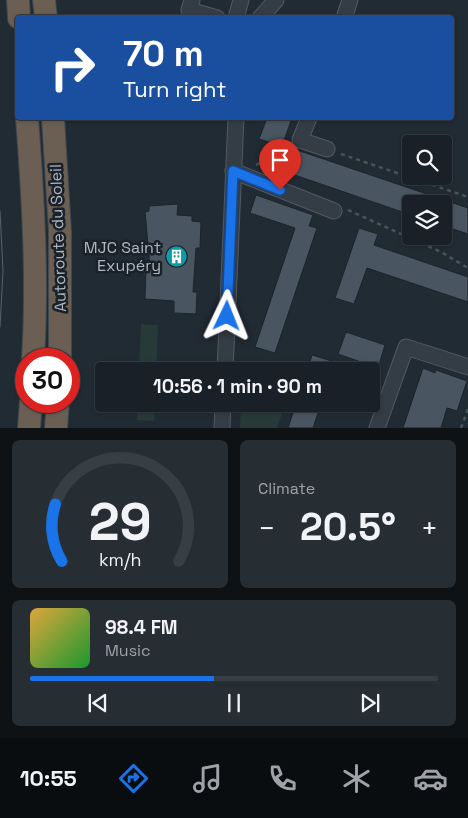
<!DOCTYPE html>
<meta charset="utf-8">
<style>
:root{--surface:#192027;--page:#262d33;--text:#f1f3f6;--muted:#9fa3a7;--line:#373e44;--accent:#1a73e8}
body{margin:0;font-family:"Space Grotesk",sans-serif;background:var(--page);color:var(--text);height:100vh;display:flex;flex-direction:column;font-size:19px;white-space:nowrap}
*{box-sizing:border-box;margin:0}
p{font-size:16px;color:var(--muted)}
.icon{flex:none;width:28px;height:28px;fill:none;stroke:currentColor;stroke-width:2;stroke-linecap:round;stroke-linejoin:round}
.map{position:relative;height:428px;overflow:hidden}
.sheet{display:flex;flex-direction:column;gap:12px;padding:12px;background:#0e1215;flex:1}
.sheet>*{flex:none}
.top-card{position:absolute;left:15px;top:15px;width:439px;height:105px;border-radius:5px;box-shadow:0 1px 4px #0004,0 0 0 1px var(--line);background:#1a4fa0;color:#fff;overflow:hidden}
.fabs{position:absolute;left:402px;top:135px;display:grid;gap:10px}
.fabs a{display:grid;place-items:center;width:50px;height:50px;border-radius:5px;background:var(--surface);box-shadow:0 1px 4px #0004,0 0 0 1px var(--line);font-size:25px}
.speed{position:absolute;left:15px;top:348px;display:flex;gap:10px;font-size:25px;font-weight:700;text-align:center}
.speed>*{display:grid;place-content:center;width:65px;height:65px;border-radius:50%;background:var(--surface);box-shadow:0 1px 4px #0004,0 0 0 1px var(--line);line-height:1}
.speed .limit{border:8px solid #d22;background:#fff;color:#111}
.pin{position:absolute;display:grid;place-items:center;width:42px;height:42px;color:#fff;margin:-51px -21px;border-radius:50% 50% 50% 0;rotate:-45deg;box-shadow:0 0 5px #0007}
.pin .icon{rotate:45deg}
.me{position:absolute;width:55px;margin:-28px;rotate:2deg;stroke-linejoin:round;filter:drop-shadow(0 0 4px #0008)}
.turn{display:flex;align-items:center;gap:18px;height:105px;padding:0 25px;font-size:22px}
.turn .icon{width:65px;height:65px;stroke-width:2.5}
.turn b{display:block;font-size:35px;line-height:42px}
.big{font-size:38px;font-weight:800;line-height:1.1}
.sheet .card{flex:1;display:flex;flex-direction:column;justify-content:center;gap:8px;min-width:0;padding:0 18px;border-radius:8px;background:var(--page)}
.sheet .dial{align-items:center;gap:0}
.dial svg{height:130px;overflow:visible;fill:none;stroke:var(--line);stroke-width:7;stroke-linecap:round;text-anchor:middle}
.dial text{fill:var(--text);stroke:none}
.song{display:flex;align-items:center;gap:15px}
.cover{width:60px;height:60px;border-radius:8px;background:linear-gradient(135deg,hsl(40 70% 55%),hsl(130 70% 35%))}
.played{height:5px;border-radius:2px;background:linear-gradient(90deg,var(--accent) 45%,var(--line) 45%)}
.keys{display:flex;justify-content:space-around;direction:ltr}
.heat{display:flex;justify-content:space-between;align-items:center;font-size:28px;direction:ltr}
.sheet .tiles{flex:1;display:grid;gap:12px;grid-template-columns:1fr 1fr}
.card:last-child{grid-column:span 2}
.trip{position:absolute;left:95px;top:362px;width:285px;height:50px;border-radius:5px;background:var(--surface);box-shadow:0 1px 4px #0004,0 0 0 1px var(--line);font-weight:800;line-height:50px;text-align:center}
.dock{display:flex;height:80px;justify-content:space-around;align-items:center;background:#0a0d10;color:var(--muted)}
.dock .icon{width:35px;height:35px}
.dock .current{color:var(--accent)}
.dock b{font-size:22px;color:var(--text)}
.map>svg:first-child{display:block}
.green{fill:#273a38}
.building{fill:#495560;stroke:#1c232b}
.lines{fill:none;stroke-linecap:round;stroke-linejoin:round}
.minor-casing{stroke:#525a63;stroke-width:17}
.highway-casing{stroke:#3f474f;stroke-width:24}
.path{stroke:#445657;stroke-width:2.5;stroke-dasharray:4 4;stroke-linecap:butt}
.minor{stroke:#343c45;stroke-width:15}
.highway{stroke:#6a5f52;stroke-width:22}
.tram{stroke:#56616c;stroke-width:1}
.route-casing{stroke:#114b97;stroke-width:12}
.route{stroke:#1a73e8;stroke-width:9}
.labels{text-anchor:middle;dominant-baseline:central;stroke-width:5;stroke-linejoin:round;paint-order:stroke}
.street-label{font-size:16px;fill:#aeb7c2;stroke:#1a2129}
.poi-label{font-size:16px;fill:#aeb7c2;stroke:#1a2129;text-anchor:end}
</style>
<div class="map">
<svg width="468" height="428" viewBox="0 0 468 428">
<rect width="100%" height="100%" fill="#212b34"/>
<path class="green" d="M 141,324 L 158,325 L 156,371 L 139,371 Z
M 138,404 L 155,404 L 154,421 L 137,420 Z
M 241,404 L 285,404 L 277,428 L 240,428 Z"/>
<path class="building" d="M 267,118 L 292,118 L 282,146 L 259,139 Z
M 291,148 L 468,208 L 468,234 L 444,226 L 444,204 L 411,204 L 411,215 L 283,171 Z
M 256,195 L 313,215 L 309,226 L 317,228 L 275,353 L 255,347 L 295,228 L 250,213 Z
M 178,204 L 177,215 L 192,216 L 192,221 L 201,222 L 200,248 L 196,248 L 193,292 L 197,292 L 196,314 L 174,313 L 174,301 L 145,299 L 146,267 L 150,267 L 145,212 L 149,211 L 149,206 Z
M 359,228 L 378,234 L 374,245 L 468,277 L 468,302 L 367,268 L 354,304 L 335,298 Z
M 346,332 L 385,345 L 378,368 L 338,354 Z
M 312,355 L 335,362 L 332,371 L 307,371 Z
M 423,368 L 435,373 L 436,370 L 467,381 L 457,411 L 447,408 L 441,428 L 403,428 Z
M 296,404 L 321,404 L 313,428 L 288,428 Z"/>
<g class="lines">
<defs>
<path id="minor" d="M 192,0 L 189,10 L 217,18
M 236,18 L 241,0
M 260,18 L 276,0
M 344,18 L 350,0
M 309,118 L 300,140 L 327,149
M 233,171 L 334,211
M 225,371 L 236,118
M 222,428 L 223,404
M 377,428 L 406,347 L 468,367"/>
<path id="highway" d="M 18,0 L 19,18
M 44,0 L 46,18
M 27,118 C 33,197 38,279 33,359
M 53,118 L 60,232 L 60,359
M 29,428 L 31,401
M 56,428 L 58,401"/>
</defs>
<use href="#minor" class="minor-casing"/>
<use href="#highway" class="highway-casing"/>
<path class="path" d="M 341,154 L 468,197
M 256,165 L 288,147
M 348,210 L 441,252 L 468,268
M 461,428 L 468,409"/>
<use href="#minor" class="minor"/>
<use href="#highway" class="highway"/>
<path class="tram" d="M 0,211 L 3,271 L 0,327"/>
</g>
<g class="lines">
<defs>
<path id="route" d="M 227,316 L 233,171 L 280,190"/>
</defs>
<use href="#route" class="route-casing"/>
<use href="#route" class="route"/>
</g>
<defs>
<symbol id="building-disc" viewBox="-11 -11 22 22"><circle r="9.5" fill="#0f9aa8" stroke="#1a2129"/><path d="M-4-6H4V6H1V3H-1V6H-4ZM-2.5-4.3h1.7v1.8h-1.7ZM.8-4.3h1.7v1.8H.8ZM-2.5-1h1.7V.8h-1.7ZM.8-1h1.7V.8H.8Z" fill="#fff"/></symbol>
</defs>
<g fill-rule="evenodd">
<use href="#building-disc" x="164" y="244" width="25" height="25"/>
</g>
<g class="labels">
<g class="street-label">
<text transform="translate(58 238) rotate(-92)">Autoroute du Soleil</text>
</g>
<g class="poi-label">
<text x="161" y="247">MJC Saint<tspan x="161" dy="18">Exupéry</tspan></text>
</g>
</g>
</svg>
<div class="fabs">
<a><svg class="icon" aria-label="search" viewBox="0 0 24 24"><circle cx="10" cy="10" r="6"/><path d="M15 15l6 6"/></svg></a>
<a><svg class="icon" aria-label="layers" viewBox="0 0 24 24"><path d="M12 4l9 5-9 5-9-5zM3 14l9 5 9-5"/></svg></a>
</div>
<div class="speed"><div class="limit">30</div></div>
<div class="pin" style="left:280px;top:190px;background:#d93025"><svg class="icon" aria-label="arrive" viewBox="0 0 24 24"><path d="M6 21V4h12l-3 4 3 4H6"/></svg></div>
<svg class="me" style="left:227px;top:316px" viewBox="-20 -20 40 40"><path d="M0-17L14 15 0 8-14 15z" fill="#1a73e8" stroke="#fff" stroke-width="4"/></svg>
<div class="trip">10:56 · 1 min · 90 m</div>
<div class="top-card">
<div class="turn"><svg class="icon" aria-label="right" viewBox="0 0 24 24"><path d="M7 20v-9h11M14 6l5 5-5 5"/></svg><div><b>70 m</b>Turn right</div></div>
</div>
</div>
<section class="sheet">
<div class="tiles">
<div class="card dial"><svg viewBox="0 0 100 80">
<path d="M14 69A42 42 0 1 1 86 69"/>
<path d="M14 69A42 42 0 0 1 10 34" stroke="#1a73e8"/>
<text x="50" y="56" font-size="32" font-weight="700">29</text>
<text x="50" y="72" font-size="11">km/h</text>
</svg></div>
<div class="card"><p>Climate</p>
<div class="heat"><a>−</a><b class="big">20.5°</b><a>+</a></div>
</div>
<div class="card">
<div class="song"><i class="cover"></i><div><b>98.4 FM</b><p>Music</p></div></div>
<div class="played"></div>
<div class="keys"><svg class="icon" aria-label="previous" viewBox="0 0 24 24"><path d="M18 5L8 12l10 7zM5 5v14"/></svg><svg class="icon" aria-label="pause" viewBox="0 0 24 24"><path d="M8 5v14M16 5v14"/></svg><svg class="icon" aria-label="next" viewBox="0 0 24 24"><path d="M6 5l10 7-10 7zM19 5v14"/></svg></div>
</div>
</div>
</section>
<nav class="dock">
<b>10:55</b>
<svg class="icon current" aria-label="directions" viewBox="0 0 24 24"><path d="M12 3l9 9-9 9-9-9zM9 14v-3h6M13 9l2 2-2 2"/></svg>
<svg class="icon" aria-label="music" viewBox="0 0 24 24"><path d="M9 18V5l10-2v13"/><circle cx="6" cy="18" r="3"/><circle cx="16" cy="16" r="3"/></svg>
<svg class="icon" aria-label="phone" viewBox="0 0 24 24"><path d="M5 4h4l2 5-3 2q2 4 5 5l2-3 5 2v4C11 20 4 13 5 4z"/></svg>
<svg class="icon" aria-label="climate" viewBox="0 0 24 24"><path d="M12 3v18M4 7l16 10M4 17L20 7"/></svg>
<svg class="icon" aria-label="car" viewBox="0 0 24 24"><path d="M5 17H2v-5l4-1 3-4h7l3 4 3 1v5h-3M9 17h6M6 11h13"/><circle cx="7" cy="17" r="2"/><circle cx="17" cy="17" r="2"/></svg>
</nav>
